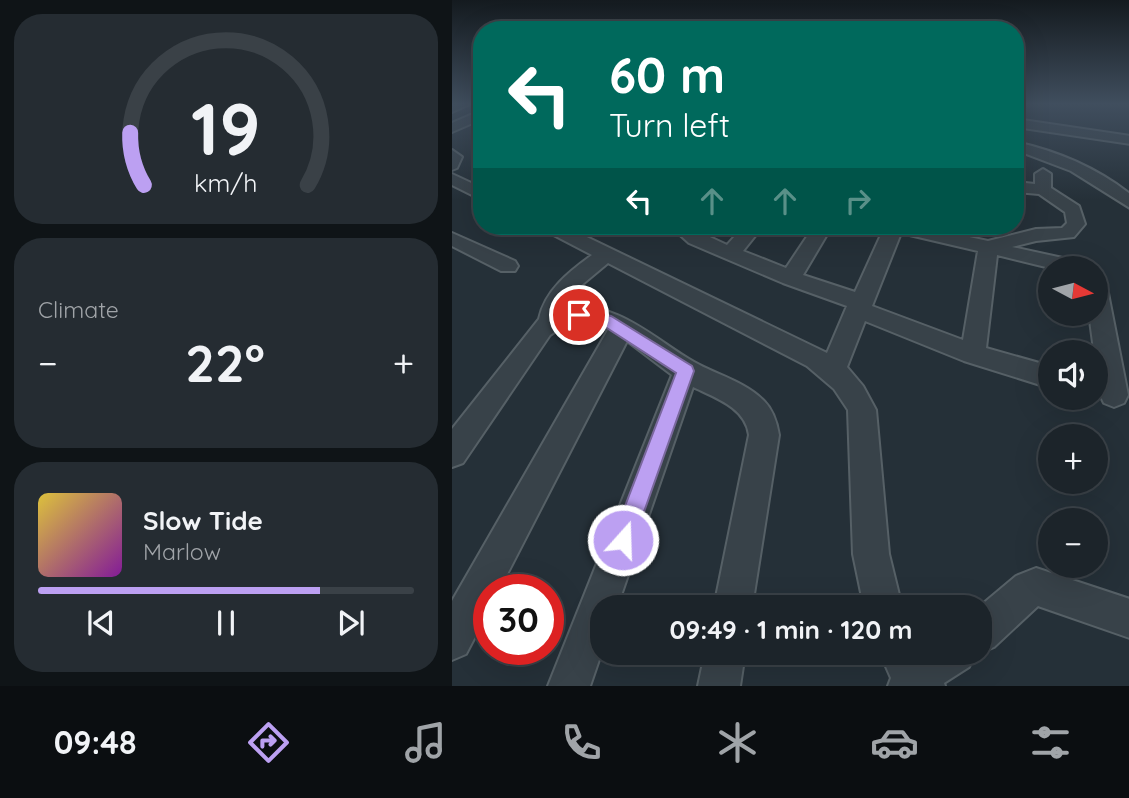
<!DOCTYPE html>
<meta charset="utf-8">
<style>
:root{--surface:#1c242a;--page:#252c32;--text:#f1f3f6;--muted:#a0a4a8;--line:#3a4147;--accent:#bca0f2}
body{margin:0;font-family:Quicksand,sans-serif;background:var(--page);color:var(--text);height:100vh;display:flex;flex-direction:column;font-size:26px;white-space:nowrap}
*{box-sizing:border-box;margin:0}
p{font-size:23px;color:var(--muted)}
.icon{flex:none;width:38px;height:38px;fill:none;stroke:currentColor;stroke-width:2;stroke-linecap:round;stroke-linejoin:round}
.map{position:relative;flex:1;overflow:hidden}
.side{display:flex;flex-direction:column;gap:14px;padding:14px;background:#0f1417;width:452px}
.side>*{flex:none}
.guide{position:absolute;left:21px;top:21px;width:551px;height:214px;border-radius:28px;box-shadow:0 7px 28px #0002,0 0 0 2px var(--line);background:#00695c;color:#fff;overflow:hidden}
.needle{width:46px;rotate:97deg}
.controls{position:absolute;left:586px;top:256px;display:grid;gap:14px}
.controls a{display:grid;place-items:center;width:70px;height:70px;border-radius:50%;background:var(--surface);box-shadow:0 7px 28px #0002,0 0 0 2px var(--line);font-size:35px}
.speed{position:absolute;left:21px;top:574px;display:flex;gap:14px;font-size:35px;font-weight:700;text-align:center}
.speed>*{display:grid;place-content:center;width:91px;height:91px;border-radius:50%;background:var(--surface);box-shadow:0 7px 28px #0002,0 0 0 2px var(--line);line-height:1}
.speed .limit{border:10px solid #d22;background:#fff;color:#111}
.pin{position:absolute;display:grid;place-items:center;width:60px;height:60px;color:#fff;margin:-30px;border:4px solid #fff;border-radius:50%;box-shadow:0 2px 7px #0007}
.me{position:absolute;width:77px;margin:-38px;rotate:20deg;stroke-linejoin:round;filter:drop-shadow(0 0 5px #0008)}
.turn{display:flex;align-items:center;gap:24px;height:147px;padding:0 21px;font-size:32px}
.turn .icon{width:91px;height:91px;stroke-width:2.5}
.turn b{display:block;font-size:49px;line-height:60px}
.lanes{display:flex;align-items:center;height:66px;padding:0 21px;background:#0003;justify-content:center;gap:35px;direction:ltr}
.lanes .off{opacity:.35}
.big{font-size:52px;font-weight:700;line-height:1.1}
.side .widget{flex:1;display:flex;flex-direction:column;justify-content:center;gap:10px;min-width:0;padding:0 24px;border-radius:28px;background:var(--page)}
.side .dial{align-items:center;gap:0}
.dial svg{height:182px;overflow:visible;fill:none;stroke:var(--line);stroke-width:7;stroke-linecap:round;text-anchor:middle}
.dial text{fill:var(--text);stroke:none}
.song{display:flex;align-items:center;gap:21px}
.cover{width:84px;height:84px;border-radius:10px;background:linear-gradient(135deg,hsl(50 70% 55%),hsl(290 70% 35%))}
.played{height:7px;border-radius:4px;background:linear-gradient(90deg,var(--accent) 75%,var(--line) 75%)}
.keys{display:flex;justify-content:space-around;direction:ltr}
.heat{display:flex;justify-content:space-between;align-items:center;font-size:38px;direction:ltr}
.trip{position:absolute;left:138px;top:595px;width:402px;height:70px;border-radius:28px;background:var(--surface);box-shadow:0 7px 28px #0002,0 0 0 2px var(--line);font-weight:700;line-height:70px;text-align:center}
.tab-bar{display:flex;height:112px;justify-content:space-around;align-items:center;background:#0b0e11;color:var(--muted)}
.tab-bar .icon{width:49px;height:49px}
.tab-bar .active{color:var(--accent)}
.tab-bar b{font-size:32px;color:var(--text)}
main{display:flex;flex:1;min-height:0}
.map>svg:first-child{display:block}
.lines{fill:none;stroke-linecap:round;stroke-linejoin:round}
.minor-casing{stroke:#566066;stroke-width:4}
.minor{fill:#384249;fill-rule:evenodd}
.route{fill:#bca0f2;stroke:#7a689d;stroke-width:2}
</style>
<main>
<section class="side">
<div class="widget dial"><svg viewBox="0 0 100 80">
<path d="M14 69A42 42 0 1 1 86 69"/>
<path d="M14 69A42 42 0 0 1 8 46" stroke="#bca0f2"/>
<text x="50" y="56" font-size="32" font-weight="700">19</text>
<text x="50" y="72" font-size="11">km/h</text>
</svg></div>
<div class="widget"><p>Climate</p>
<div class="heat"><a>−</a><b class="big">22°</b><a>+</a></div>
</div>
<div class="widget">
<div class="song"><i class="cover"></i><div><b>Slow Tide</b><p>Marlow</p></div></div>
<div class="played"></div>
<div class="keys"><svg class="icon" aria-label="previous" viewBox="0 0 24 24"><path d="M18 5L8 12l10 7zM5 5v14"/></svg><svg class="icon" aria-label="pause" viewBox="0 0 24 24"><path d="M8 5v14M16 5v14"/></svg><svg class="icon" aria-label="next" viewBox="0 0 24 24"><path d="M6 5l10 7-10 7zM19 5v14"/></svg></div>
</div>
</section>
<div class="map">
<svg width="678" height="686" viewBox="0 0 678 686">
<rect width="100%" height="100%" fill="#253038"/>
<g class="lines">
<defs>
<path id="minor" d="M 0,104 L 18,104 L 0,112 Z
M 30,110 L 30,119 L 0,132 L 0,123 Z
M 564,119 L 678,136 L 678,144 L 564,127 Z
M 564,142 C 605,151 645,168 678,194 L 678,208 L 619,171 L 564,150 Z
M 0,150 L 10,157 L 5,168 L 0,170 Z
M 591,169 L 599,174 L 599,188 L 627,206 L 633,224 L 622,237 L 584,241 L 560,247 L 634,263 L 637,268 L 598,268 L 545,255 L 534,348 L 598,366 L 598,388 L 512,361 L 413,321 L 395,367 L 411,386 L 424,410 L 437,554 L 450,607 L 412,607 L 401,554 L 396,410 L 382,389 L 355,366 L 156,263 L 126,288 L 112,309 C 163,298 202,339 242,362 C 265,375 294,382 312,401 C 321,410 325,423 327,435 L 300,607 L 262,607 L 297,435 C 294,408 264,398 241,387 L 165,607 L 150,607 L 150,651 L 138,686 L 96,686 L 220,375 L 175,341 L 47,590 L 37,590 L 37,610 L 14,654 L 0,660 L 0,601 L 156,330 C 135,321 117,322 98,335 L 11,463 L 0,467 L 0,429 L 87,319 C 93,290 118,271 140,255 L 92,230 L 89,226 L 112,226 L 375,353 L 395,306 L 331,283 L 237,243 L 227,234 L 226,226 L 244,226 L 245,231 L 275,245 L 292,226 L 311,226 L 291,251 L 334,268 L 362,226 L 380,226 L 351,275 L 403,292 L 433,226 L 466,226 L 536,241 L 584,229 L 610,228 L 615,223 L 613,212 L 587,194 L 564,192 L 564,182 L 583,184 L 583,174 ZM 449,233 L 526,251 L 511,340 L 420,306 Z
M 0,174 L 30,188 L 30,200 L 0,185 Z
M 0,233 L 63,261 L 66,266 L 63,271 L 49,271 L 0,246 Z
M 644,281 L 652,283 L 655,288 L 676,395 L 672,403 L 662,407 L 652,403 L 648,395 L 637,313 L 644,313 Z
M 584,568 L 678,599 L 678,638 L 586,606 L 542,647 L 528,653 L 527,607 L 564,576 Z
M 253,653 L 293,653 L 288,686 L 246,686 Z
M 428,653 L 523,653 L 517,667 L 492,683 L 493,686 L 436,686 L 439,678 Z"/>
</defs>
<use href="#minor" class="minor-casing"/>
<use href="#minor" class="minor"/>
</g>
<linearGradient id="sky" x2="0" y2="1"><stop stop-color="#141a1f"/><stop offset="0.52" stop-color="#404e5e"/><stop offset="1" stop-color="#404e5e" stop-opacity="0"/></linearGradient>
<rect width="678" height="200" fill="url(#sky)"/>
<path class="route" d="M 127,310 L 159,316 L 240,366 L 242,371 L 182,540 L 179,548 L 171,552 L 163,548 L 160,540 L 224,373 L 150,325 L 121,319 L 119,315 L 121,311 Z"/>
</svg>
<div class="controls">
<a><svg class="needle" viewBox="-14 -14 28 28"><path d="M0-13l5 13h-10z" fill="#e53935"/><path d="M0 13l5-13h-10z" fill="#a0a4a8"/></svg></a>
<a><svg class="icon" aria-label="sound" viewBox="0 0 24 24"><path d="M4 9h4l5-4v14l-5-4H4zM17 9q2 3 0 6"/></svg></a>
<a>+</a>
<a>−</a>
</div>
<div class="speed"><div class="limit">30</div></div>
<div class="pin" style="left:127px;top:315px;background:#d93025"><svg class="icon" aria-label="arrive" viewBox="0 0 24 24"><path d="M6 21V4h12l-3 4 3 4H6"/></svg></div>
<svg class="me" style="left:171px;top:540px" viewBox="-20 -20 40 40"><circle r="17" fill="#bca0f2" stroke="#fff" stroke-width="3"/><path d="M0-11L8 9 0 5-8 9z" fill="#fff"/></svg>
<div class="trip">09:49 · 1 min · 120 m</div>
<div class="guide">
<div class="turn"><svg class="icon" aria-label="left" viewBox="0 0 24 24"><path d="M17 20v-9H6M10 6l-5 5 5 5"/></svg><div><b>60 m</b>Turn left</div></div>
<div class="lanes"><svg class="icon" aria-label="left" viewBox="0 0 24 24"><path d="M17 20v-9H6M10 6l-5 5 5 5"/></svg><svg class="icon off" aria-label="ahead" viewBox="0 0 24 24"><path d="M12 20V5M6 11l6-6 6 6"/></svg><svg class="icon off" aria-label="ahead" viewBox="0 0 24 24"><path d="M12 20V5M6 11l6-6 6 6"/></svg><svg class="icon off" aria-label="right" viewBox="0 0 24 24"><path d="M7 20v-9h11M14 6l5 5-5 5"/></svg></div>
</div>
</div>
</main>
<nav class="tab-bar">
<b>09:48</b>
<svg class="icon active" aria-label="directions" viewBox="0 0 24 24"><path d="M12 3l9 9-9 9-9-9zM9 14v-3h6M13 9l2 2-2 2"/></svg>
<svg class="icon" aria-label="music" viewBox="0 0 24 24"><path d="M9 18V5l10-2v13"/><circle cx="6" cy="18" r="3"/><circle cx="16" cy="16" r="3"/></svg>
<svg class="icon" aria-label="phone" viewBox="0 0 24 24"><path d="M5 4h4l2 5-3 2q2 4 5 5l2-3 5 2v4C11 20 4 13 5 4z"/></svg>
<svg class="icon" aria-label="climate" viewBox="0 0 24 24"><path d="M12 3v18M4 7l16 10M4 17L20 7"/></svg>
<svg class="icon" aria-label="car" viewBox="0 0 24 24"><path d="M5 17H2v-5l4-1 3-4h7l3 4 3 1v5h-3M9 17h6M6 11h13"/><circle cx="7" cy="17" r="2"/><circle cx="17" cy="17" r="2"/></svg>
<svg class="icon" aria-label="filters" viewBox="0 0 24 24"><path d="M4 7h16M4 17h16"/><circle cx="9" cy="7" r="2"/><circle cx="15" cy="17" r="2"/></svg>
</nav>
